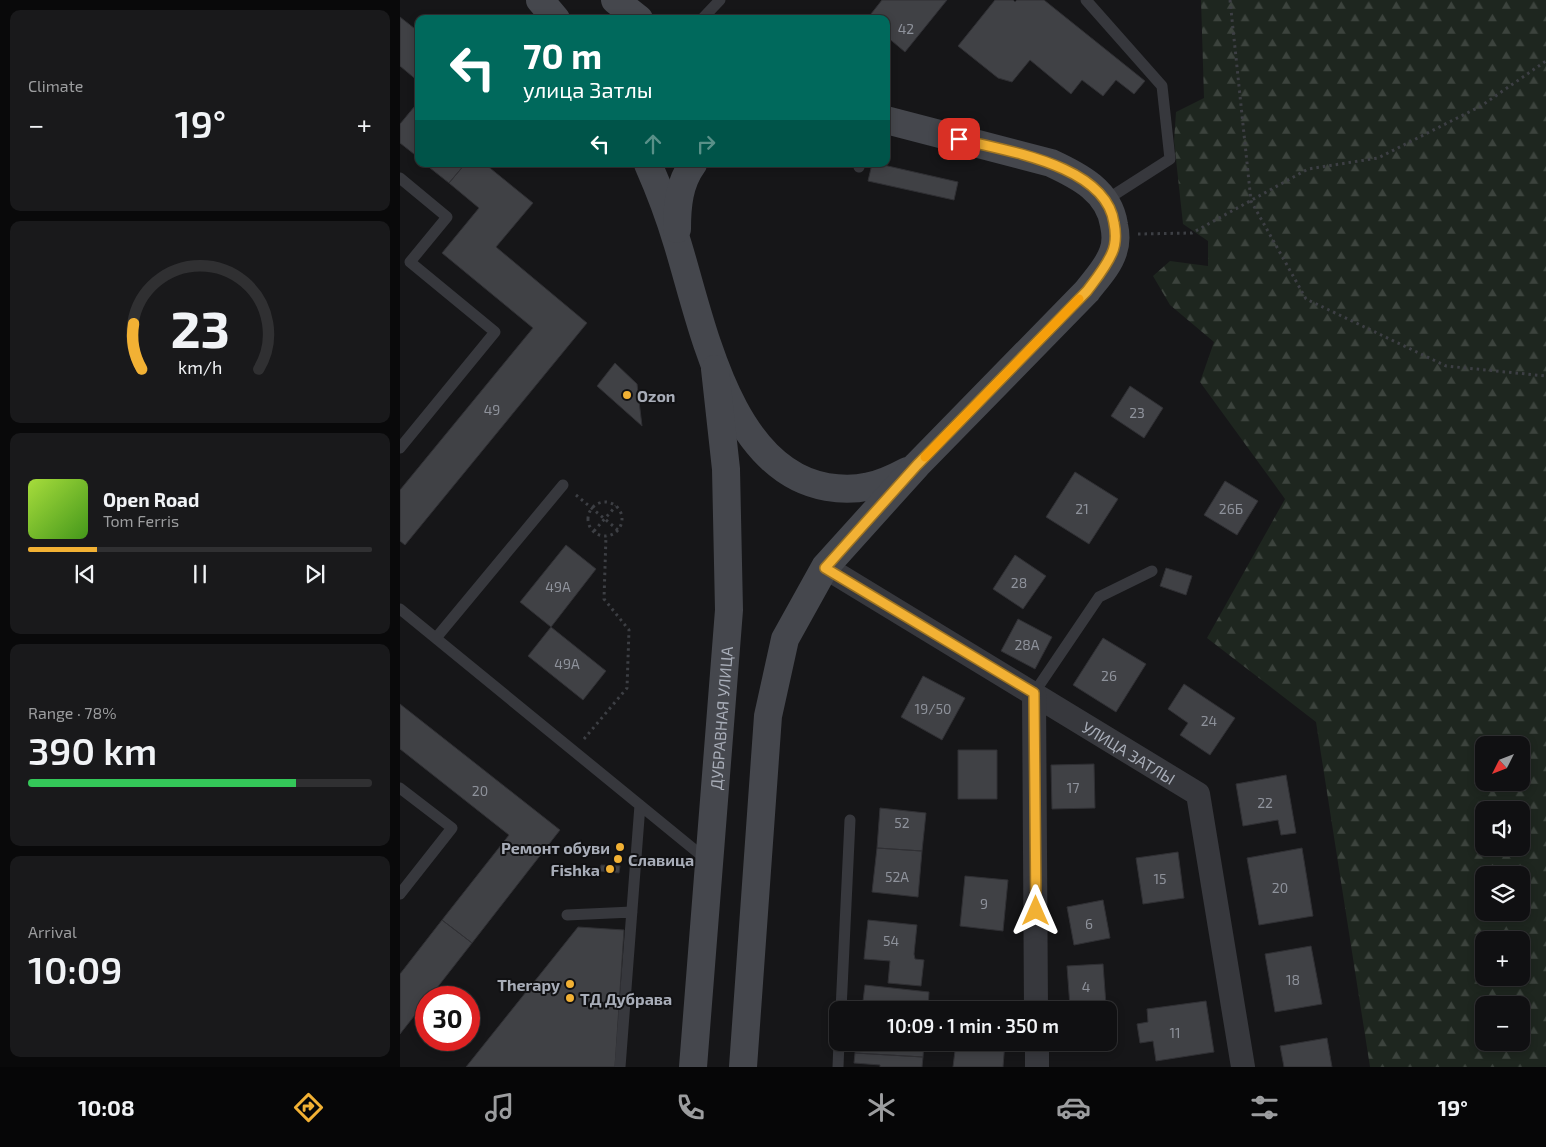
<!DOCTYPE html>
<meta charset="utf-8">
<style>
:root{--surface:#101012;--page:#19191b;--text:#f1f3f6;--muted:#9c9d9f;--line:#303032;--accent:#f2b134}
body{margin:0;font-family:"Exo 2",sans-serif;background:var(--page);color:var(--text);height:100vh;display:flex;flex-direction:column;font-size:19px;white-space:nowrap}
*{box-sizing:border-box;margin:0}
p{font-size:16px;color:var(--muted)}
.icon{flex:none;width:28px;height:28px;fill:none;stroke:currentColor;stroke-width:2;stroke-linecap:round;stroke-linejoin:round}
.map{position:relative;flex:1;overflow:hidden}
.sheet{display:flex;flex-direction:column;gap:10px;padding:10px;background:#09090a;width:400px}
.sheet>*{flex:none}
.banner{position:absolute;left:15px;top:15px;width:475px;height:152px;border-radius:10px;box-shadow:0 2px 8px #0003,0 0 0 1px var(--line);background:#00695c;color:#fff;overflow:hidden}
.needle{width:32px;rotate:228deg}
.controls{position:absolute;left:1075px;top:736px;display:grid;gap:10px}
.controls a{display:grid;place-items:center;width:55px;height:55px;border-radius:10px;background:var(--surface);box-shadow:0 2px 8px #0003,0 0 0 1px var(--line);font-size:25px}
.speed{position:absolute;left:15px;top:986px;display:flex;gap:10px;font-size:25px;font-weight:700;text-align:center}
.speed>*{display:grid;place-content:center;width:65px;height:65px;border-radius:50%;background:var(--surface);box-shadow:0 2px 8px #0003,0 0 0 1px var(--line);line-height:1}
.speed .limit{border:8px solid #d22;background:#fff;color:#111}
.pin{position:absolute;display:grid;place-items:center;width:42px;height:42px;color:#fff;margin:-21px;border-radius:10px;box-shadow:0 2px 8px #0006}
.me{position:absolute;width:55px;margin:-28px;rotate:0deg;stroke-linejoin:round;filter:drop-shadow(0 0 4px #0008)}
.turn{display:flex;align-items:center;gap:18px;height:105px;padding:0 25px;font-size:22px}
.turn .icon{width:65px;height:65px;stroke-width:2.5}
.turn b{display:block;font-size:35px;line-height:42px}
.lanes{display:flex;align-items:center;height:48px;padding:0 25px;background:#0003;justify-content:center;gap:25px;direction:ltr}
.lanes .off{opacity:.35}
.big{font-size:38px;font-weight:600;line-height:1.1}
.sheet .card{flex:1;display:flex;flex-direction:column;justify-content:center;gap:8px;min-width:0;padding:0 18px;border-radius:10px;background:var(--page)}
.sheet .dial{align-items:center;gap:0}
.dial svg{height:130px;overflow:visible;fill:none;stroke:var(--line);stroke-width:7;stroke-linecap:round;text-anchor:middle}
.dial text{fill:var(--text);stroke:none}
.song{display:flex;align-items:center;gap:15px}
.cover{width:60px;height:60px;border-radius:8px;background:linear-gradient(135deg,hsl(80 70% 55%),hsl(100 70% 35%))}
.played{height:5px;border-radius:2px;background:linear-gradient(90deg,var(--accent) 20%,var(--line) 20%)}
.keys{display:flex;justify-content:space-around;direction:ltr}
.heat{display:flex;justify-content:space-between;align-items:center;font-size:28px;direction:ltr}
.charge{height:8px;border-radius:4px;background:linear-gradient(90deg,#34c759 78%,var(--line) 0)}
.trip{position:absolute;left:429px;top:1001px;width:288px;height:50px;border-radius:10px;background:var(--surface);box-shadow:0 2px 8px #0003,0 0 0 1px var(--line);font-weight:600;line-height:50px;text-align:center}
.tab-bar{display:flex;height:80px;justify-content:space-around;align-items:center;background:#060607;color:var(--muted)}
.tab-bar .icon{width:35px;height:35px}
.tab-bar .on{color:var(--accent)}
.tab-bar b{font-size:22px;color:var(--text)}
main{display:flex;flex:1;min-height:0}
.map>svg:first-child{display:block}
.forest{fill:url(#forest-firs);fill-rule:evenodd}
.building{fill:#404145;stroke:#303034}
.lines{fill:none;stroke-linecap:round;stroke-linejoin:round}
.path{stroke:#3d3f44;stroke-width:3;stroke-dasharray:2.5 4;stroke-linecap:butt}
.lane{stroke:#37383d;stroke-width:11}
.street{stroke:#37383d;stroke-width:24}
.secondary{stroke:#45474d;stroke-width:28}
.route-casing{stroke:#9d7322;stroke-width:12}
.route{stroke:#f2b134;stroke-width:9}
.slow{stroke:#f59e0b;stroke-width:9}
.poi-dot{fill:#f2b134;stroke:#111113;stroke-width:2}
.labels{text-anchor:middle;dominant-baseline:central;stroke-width:4;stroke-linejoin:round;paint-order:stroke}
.number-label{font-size:14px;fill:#8e929b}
.poi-label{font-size:16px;font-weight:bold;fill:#a8adb8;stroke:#111113;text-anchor:start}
.street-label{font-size:16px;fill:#a8adb8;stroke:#111113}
</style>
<main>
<section class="sheet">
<div class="card"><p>Climate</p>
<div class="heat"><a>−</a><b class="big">19°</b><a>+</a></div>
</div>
<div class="card dial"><svg viewBox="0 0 100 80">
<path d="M14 69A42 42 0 1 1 86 69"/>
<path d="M14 69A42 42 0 0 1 9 41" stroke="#f2b134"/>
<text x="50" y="56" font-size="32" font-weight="700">23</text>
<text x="50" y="72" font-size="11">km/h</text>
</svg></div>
<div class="card">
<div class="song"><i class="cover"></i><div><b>Open Road</b><p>Tom Ferris</p></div></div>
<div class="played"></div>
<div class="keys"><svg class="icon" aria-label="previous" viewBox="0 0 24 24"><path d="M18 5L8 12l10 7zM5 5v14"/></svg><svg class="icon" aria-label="pause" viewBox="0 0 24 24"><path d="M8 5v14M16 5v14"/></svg><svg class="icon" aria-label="next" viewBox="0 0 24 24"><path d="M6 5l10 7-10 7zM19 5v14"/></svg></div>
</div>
<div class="card"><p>Range · 78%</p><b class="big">390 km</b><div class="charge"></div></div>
<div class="card"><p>Arrival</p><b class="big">10:09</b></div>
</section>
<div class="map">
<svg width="1146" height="1067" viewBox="0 0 1146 1067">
<defs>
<pattern id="forest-firs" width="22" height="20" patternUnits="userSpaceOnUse" patternTransform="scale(1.25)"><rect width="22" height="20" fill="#1e261f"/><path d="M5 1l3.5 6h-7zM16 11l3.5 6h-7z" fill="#3c433d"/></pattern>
</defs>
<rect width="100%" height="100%" fill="#161618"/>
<path class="forest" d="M 801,0 L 1146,0 L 1146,1067 L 970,1067 L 916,722 L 807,638 L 885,499 L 800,382 L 814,342 L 770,305 L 753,276 L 770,261 L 808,266 L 808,241 L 783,224 L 774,141 L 776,112 L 804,98 ZM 1084,745 L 1121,745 L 1121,782 L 1084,782 ZM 1084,810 L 1121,810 L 1121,848 L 1084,848 ZM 1084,875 L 1121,875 L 1121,912 L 1084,912 ZM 1084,940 L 1121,940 L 1121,978 L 1084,978 ZM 1084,1005 L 1121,1005 L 1121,1042 L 1084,1042 Z"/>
<path class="building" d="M 482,0 L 547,0 L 505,52 L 486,36 L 486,19 L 467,19 Z
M 595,0 L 613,0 L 615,2 L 617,0 L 644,0 L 745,81 L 734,94 L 716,80 L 703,96 L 682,80 L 671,94 L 630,60 L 612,82 L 598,78 L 558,46 Z
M 0,17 L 19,32 L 19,82 L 0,66 Z
M 19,101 L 19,158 L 0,143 L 0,124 Z
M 25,164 L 65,164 L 49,183 Z
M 65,164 L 85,164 L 133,203 L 96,247 L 187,323 L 5,545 L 0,541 L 0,490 L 133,328 L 42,253 L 79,208 L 49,183 Z
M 472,164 L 479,164 L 558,182 L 554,200 L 468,181 Z
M 215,363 L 237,384 L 242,426 L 197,386 Z
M 730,386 L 763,408 L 744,438 L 711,416 Z
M 675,472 L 718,499 L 689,544 L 646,517 Z
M 825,481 L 858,501 L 837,535 L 804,515 Z
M 166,545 L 196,569 L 151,627 L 120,602 Z
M 615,555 L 646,576 L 623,609 L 593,589 Z
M 766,568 L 792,576 L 786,595 L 760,586 Z
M 618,619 L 652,637 L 635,669 L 601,651 Z
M 151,627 L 206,671 L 183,700 L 128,656 Z
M 703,638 L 746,664 L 716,712 L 673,685 Z
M 523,676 L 565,698 L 542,740 L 501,717 Z
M 784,684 L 835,718 L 810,755 L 780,735 L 788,723 L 768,709 Z
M 0,704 L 160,830 L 72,943 L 42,920 L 109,835 L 0,749 Z
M 558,750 L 597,750 L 597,799 L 558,799 Z
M 694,764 L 695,808 L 652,809 L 651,765 Z
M 886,775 L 896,833 L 881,835 L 878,820 L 843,826 L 836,784 Z
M 480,808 L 526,813 L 522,851 L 477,848 Z
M 477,848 L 522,851 L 518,897 L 472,892 Z
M 902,848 L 913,916 L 859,925 L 847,858 Z
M 778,852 L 784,898 L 743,904 L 736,858 Z
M 201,865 L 220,866 L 219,873 L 200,871 Z
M 565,876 L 608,880 L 603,931 L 560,926 Z
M 703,900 L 710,938 L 674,945 L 667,907 Z
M 42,920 L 72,943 L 29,998 L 26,998 L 26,1001 L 0,1034 L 0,974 Z
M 468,920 L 517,925 L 514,954 L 515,959 L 524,960 L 521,986 L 488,983 L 490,961 L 464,959 Z
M 178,927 L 224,930 L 215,1067 L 66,1067 Z
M 911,946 L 922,1004 L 875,1012 L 865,954 Z
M 703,964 L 706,1005 L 670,1007 L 667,966 Z
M 465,985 L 529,992 L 528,1010 L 486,1010 L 486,1004 L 463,1001 Z
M 806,1001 L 814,1052 L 756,1061 L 753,1041 L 740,1043 L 737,1024 L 748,1022 L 747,1009 Z
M 927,1038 L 932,1067 L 884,1067 L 880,1046 Z
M 456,1042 L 524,1042 L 523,1057 L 455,1053 Z
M 556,1042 L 605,1042 L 603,1067 L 553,1067 Z
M 455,1053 L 523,1057 L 522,1067 L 480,1067 L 480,1065 L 454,1063 Z"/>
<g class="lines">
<path class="path" d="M 830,0 L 851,201 L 906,299 L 1046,366 L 1146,376
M 738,234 L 792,233 L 908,169 L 978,158 L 1081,106 L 1146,61
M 176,495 L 218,530
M188 519a17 17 0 1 1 34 0a17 17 0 1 1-34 0Z
M 194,531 L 216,506
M 184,739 L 227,688 L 229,630 L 204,599 L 206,536"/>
<path class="lane" d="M 686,0 L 762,86 L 770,159 L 706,200
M 302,19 L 320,0
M 459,167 L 460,164
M 0,178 L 47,217 L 10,262 L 95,332 L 0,448
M 0,609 L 307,860
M 36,638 L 163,485
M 634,693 L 699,597 L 752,571
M 0,788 L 52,828 L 0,894
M 167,915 L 232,912
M 441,1010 L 450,820
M 220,1067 L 240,805
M 438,1067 L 439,1042"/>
<g class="street">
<path id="s1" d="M 425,567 L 798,794 L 843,1067"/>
<path d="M 634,693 L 636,1010"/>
<path d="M 637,1042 L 637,1067"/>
</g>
<g class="secondary">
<path d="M 140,0 L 156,19"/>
<path d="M 215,0 L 239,19"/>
<path d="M 248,164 C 259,189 269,215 277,242 C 302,322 328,470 427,487 C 458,492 479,486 507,471"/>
<path d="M 277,229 C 277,206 279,183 293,164"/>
<path id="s2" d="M 293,1067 L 329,610 L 326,469 L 315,369"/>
<path d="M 343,1067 L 368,716 L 385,639 L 425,567 L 517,465 L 687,291 C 696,279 708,267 713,252 C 716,244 716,234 714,225 C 709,191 679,176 651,163 L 486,120"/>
</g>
</g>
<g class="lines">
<defs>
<path id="route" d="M 559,139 C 606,151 706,165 714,223 C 716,233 716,244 712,253 C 706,267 696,279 687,291 L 517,465 L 425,568 L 634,693 L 636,911"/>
</defs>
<use href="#route" class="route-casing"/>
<use href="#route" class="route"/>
<path class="slow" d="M 525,457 L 679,299"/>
</g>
<g class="poi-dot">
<circle cx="227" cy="395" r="5"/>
<circle cx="220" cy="847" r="5"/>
<circle cx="218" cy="859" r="5"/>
<circle cx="210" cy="869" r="5"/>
<circle cx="170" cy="984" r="5"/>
<circle cx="170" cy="998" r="5"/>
</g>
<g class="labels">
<g class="number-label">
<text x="506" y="28">42</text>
<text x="92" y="409">49</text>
<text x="737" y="412">23</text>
<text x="682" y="508">21</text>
<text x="831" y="508">26Б</text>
<text x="619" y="582">28</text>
<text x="158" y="586">49А</text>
<text x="627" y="644">28А</text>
<text x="167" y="663">49А</text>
<text x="709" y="675">26</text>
<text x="533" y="708">19/50</text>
<text x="809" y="720">24</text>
<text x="673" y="787">17</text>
<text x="80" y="790">20</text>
<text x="865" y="802">22</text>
<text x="502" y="822">52</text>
<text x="497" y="876">52А</text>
<text x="760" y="878">15</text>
<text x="880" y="887">20</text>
<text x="584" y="903">9</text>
<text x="689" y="923">6</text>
<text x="491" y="940">54</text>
<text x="893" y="979">18</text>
<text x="686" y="986">4</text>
<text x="775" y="1032">11</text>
</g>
<g class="poi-label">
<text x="237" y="395">Ozon</text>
<text x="210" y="847" text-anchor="end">Ремонт обуви</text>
<text x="228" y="859">Славица</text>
<text x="200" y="869" text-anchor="end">Fishka</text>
<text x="160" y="984" text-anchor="end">Therapy</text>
<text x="180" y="998">ТД Дубрава</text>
</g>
<g class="street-label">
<text stroke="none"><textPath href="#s2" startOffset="350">ДУБРАВНАЯ УЛИЦА</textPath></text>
<text stroke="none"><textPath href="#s1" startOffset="356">УЛИЦА ЗАТЛЫ</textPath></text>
</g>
</g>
</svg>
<div class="controls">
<a><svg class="needle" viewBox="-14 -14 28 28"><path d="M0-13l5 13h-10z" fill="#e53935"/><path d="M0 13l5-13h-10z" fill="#9c9d9f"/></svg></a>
<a><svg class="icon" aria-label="sound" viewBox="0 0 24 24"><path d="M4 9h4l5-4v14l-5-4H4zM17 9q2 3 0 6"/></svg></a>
<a><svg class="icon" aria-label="layers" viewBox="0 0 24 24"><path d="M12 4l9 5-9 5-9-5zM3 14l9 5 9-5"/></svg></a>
<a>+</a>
<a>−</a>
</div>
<div class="speed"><div class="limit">30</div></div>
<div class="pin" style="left:559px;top:139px;background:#d93025"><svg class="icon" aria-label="arrive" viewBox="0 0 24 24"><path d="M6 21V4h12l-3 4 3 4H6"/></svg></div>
<svg class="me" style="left:636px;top:911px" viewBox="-20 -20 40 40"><path d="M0-17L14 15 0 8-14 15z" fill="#f2b134" stroke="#fff" stroke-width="4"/></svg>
<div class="trip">10:09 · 1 min · 350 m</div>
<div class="banner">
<div class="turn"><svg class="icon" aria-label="left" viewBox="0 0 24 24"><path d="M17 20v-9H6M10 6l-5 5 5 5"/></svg><div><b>70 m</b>улица Затлы</div></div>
<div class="lanes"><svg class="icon" aria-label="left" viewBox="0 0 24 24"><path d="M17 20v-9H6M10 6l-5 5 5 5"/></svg><svg class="icon off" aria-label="ahead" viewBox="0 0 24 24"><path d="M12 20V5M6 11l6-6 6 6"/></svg><svg class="icon off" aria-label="right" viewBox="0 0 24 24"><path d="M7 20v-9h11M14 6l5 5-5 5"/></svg></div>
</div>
</div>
</main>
<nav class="tab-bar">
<b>10:08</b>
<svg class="icon on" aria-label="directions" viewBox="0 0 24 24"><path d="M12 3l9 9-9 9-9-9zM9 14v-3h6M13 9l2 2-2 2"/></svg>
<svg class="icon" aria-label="music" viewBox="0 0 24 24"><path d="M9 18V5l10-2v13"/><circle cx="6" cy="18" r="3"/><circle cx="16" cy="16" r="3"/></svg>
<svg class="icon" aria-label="phone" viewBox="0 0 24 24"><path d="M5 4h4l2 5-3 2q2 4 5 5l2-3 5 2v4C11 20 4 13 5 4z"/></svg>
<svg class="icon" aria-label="climate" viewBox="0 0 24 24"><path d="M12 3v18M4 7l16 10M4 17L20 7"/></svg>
<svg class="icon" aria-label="car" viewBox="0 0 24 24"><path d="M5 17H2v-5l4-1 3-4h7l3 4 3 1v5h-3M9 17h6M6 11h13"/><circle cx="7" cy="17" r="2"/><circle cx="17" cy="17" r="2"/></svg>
<svg class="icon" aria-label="filters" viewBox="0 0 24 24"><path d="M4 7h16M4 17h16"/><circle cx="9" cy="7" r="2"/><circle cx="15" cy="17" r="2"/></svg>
<b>19°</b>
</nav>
